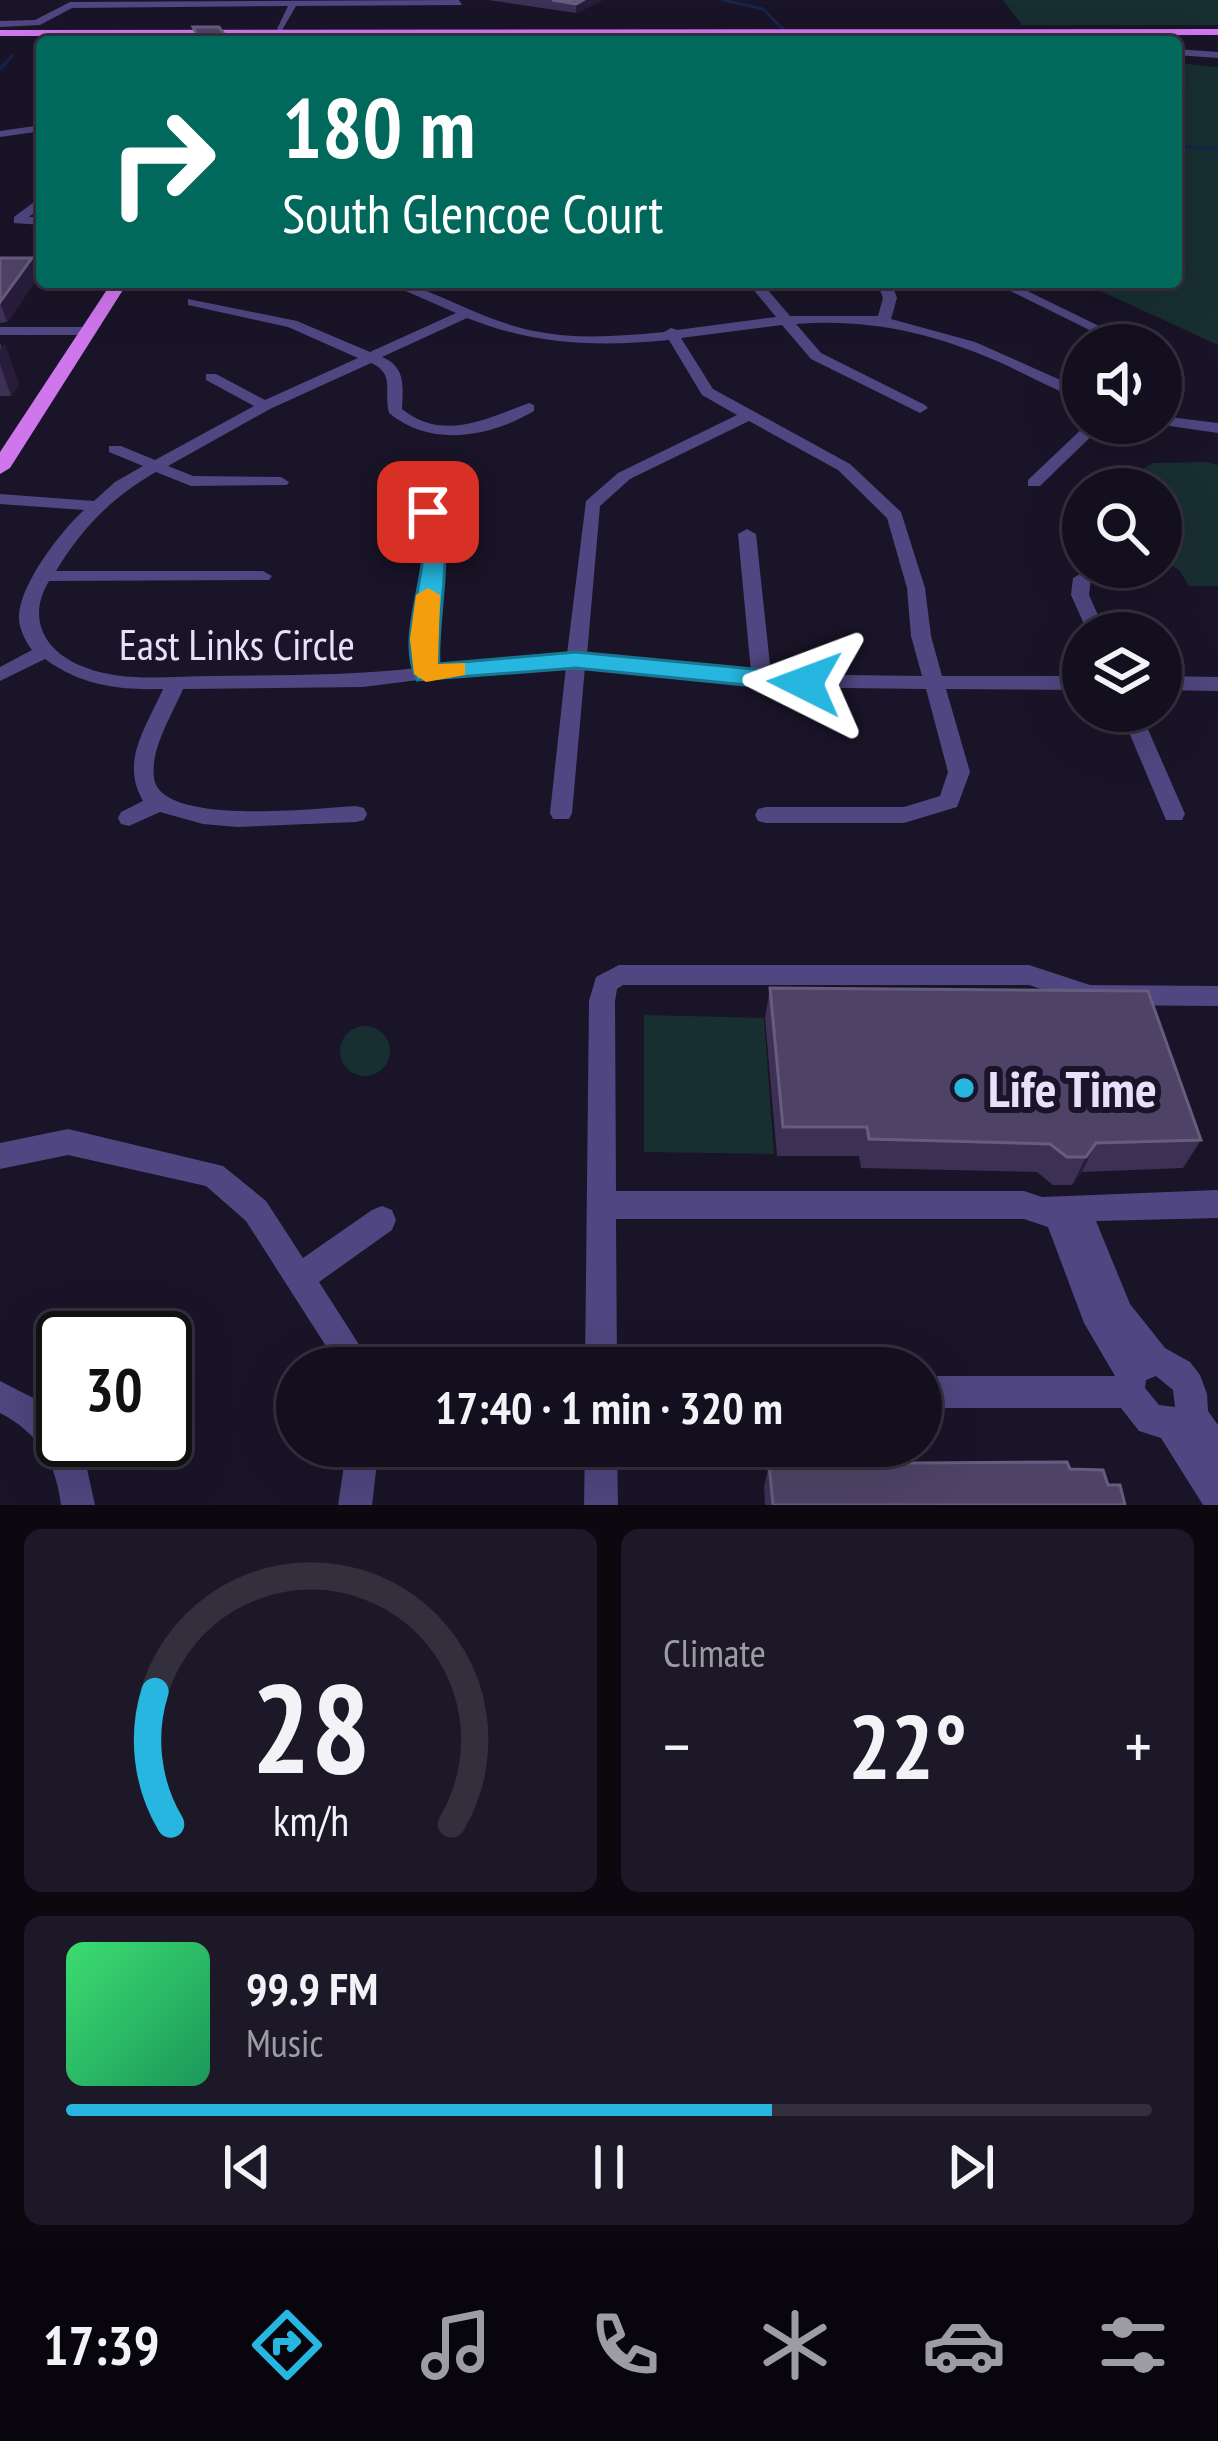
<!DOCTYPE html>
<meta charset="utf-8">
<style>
:root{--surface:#140f1e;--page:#1d1827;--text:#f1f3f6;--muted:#9d9ca4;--line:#332f3c;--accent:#26b6e0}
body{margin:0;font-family:"PT Sans Narrow",sans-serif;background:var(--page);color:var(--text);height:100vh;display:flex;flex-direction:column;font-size:45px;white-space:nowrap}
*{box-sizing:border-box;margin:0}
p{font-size:39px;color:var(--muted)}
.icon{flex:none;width:66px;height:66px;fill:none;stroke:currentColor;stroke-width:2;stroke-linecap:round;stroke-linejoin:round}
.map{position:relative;height:1505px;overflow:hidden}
.panel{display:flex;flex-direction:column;gap:24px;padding:24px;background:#0b0810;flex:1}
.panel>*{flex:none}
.banner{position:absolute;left:36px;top:36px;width:1146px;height:252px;border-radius:12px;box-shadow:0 12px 48px #0002,0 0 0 3px var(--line);background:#00695c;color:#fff;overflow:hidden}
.controls{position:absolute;left:1062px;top:324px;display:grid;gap:24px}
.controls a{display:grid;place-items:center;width:120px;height:120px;border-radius:50%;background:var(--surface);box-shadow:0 12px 48px #0002,0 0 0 3px var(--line);font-size:60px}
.speed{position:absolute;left:36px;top:1311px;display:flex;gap:24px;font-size:60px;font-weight:700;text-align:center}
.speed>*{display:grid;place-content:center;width:156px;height:156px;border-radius:50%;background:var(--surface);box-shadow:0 12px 48px #0002,0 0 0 3px var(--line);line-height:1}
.speed .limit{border:6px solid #111;border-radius:18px;background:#fff;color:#111}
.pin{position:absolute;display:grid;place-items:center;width:102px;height:102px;color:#fff;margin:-51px;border-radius:24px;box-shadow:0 6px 18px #0006}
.me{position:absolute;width:132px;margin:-66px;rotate:273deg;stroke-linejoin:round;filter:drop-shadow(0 0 9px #0008)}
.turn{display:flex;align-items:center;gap:42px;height:252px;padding:0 48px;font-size:54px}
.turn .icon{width:156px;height:156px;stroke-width:2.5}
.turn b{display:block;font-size:84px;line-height:102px}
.big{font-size:90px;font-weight:800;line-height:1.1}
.panel .card{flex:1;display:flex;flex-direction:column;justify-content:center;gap:18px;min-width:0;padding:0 42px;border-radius:18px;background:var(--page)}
.panel .dial{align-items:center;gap:0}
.dial svg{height:312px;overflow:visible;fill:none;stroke:var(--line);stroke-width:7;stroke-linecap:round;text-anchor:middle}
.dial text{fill:var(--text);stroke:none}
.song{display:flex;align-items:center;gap:36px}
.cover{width:144px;height:144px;border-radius:18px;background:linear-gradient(135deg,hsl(140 70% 55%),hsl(150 70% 35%))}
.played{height:12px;border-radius:6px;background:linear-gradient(90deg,var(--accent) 65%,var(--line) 65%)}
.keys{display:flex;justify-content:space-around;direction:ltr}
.heat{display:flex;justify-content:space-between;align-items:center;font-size:66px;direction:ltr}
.panel .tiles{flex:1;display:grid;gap:24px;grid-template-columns:1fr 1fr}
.card:last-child{grid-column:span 2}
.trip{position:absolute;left:276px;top:1347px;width:666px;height:120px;border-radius:60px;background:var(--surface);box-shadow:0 12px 48px #0002,0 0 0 3px var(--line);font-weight:800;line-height:120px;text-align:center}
.tabs{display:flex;height:192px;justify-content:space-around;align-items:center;background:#08060c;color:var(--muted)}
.tabs .icon{width:84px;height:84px}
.tabs .active{color:var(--accent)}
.tabs b{font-size:54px;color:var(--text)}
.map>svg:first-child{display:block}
.green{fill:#182f31}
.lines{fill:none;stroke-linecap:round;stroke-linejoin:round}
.stream{stroke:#17244a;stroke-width:3}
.minor{fill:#504681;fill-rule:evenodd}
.major{fill:#cf76ec;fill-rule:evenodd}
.wall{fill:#3c3054}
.shaded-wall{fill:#271d3b}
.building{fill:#4e4366;stroke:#665c7d;stroke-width:3}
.route{fill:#26b6e0;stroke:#197692;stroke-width:3}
.slow{fill:#f59e0b}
.poi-dot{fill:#26b6e0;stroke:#1a1428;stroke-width:4.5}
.labels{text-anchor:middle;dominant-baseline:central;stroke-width:12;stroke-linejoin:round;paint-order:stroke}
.street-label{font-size:42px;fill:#e7e0fb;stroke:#1a1428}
.near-poi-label{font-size:51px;font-weight:bold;fill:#e7e0fb;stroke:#1a1428;text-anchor:start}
</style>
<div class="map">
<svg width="1218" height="1505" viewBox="0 0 1218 1505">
<rect width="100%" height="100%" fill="#1a1428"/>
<path class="green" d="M 1003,0 L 1218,0 L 1218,25 L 1022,25 Z
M 653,35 L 1083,36 L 1089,42 L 653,42 Z
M 1176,63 L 1218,67 L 1218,345 L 1081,282 L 1176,282 Z
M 1205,462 L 1218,465 L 1218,586 L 1189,586 L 1180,571 L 1161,558 L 1161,489 L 1115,485 L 1153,463 Z
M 644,1015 L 764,1018 L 774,1154 L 644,1152 Z
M340 1051a25 25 0 1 1 50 0a25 25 0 1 1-50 0Z"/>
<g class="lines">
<path class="stream" d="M 723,0 L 763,9 L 788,34 L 826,42
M 0,69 L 12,56
M 1176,146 L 1218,149"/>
<path class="minor" d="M 459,0 L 462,5 L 296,6 L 281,32 L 277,29 L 288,6 L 72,8 L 40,25 L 0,27 L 0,21 L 35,20 L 70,2 Z
M 1176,49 L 1218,52 L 1218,58 L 1176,55 Z
M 42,125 L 42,131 L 0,137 L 0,131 Z
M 42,196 L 42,206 L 29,217 L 42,217 L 42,225 L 14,223 L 14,217 Z
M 385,282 L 404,282 C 448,298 489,322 534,331 C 577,340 621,336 664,332 L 671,328 L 677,330 L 776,317 L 747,282 L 761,282 L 790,316 L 878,316 L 883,298 L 877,282 L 891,282 L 897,298 L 891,319 L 975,342 L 1083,390 L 1083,400 C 1054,390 1026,374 997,361 C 932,333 868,318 796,324 L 821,353 L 925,405 L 928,408 L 920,413 L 811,359 L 782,325 L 681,338 L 713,389 L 850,464 L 901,512 L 925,588 L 931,636 L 942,676 L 1083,676 L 1083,690 L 946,689 L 970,772 L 957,807 L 904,823 L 766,823 L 758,821 L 755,815 L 758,809 L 766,807 L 904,807 L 940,796 L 948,772 L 926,689 L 762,687 L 585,667 L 572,813 L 569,819 L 553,819 L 550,813 L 566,667 L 505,669 L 363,687 L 183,689 C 172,715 150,749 154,778 C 160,827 319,808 356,806 L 364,808 L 367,814 L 364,820 L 356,822 L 237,827 L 203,824 L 160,812 L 129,826 L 121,824 L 118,818 L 121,812 L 143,801 C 120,761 146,728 163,689 C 118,690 82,686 45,659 L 0,681 L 0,667 L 32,650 C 25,641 18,626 19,615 C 21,583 60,532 84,510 L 0,504 L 0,494 L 94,501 L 115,482 L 143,466 L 109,452 L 109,446 L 121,446 L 155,460 L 254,406 L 206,380 L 206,374 L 216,374 L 265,400 L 358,358 L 288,327 L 188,305 L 188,299 L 297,321 L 370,352 L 456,313 ZM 467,318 C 535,345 597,347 669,340 L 702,395 L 737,415 L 618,473 L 586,501 L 567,654 L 505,657 L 435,665 L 433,621 L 446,529 L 434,508 L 428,507 L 420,512 L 428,529 L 415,621 L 416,668 C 348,676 281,675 213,676 C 171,676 124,683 84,667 C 45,652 26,619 49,581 L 269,580 L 272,576 L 263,571 L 56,571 C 82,528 112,497 156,472 L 191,486 L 287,485 L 289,482 L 281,477 L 193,476 L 168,466 L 270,409 L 371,363 C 396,374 383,391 389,413 C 431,448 490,437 534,411 L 534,405 L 529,403 C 486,419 443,442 402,409 C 403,386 406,367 382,357 ZM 749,421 L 838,470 L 887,518 L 907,588 L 911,636 L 922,676 L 771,674 L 756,534 L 747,529 L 738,534 L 751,672 L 587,655 L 600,506 L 630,479 Z
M 992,282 L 1009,282 L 1138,345 L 1120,345 Z
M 0,327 L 89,327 L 96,331 L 89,335 L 0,335 Z
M 1161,357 L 1173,358 L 1175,361 L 1161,365 Z
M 1161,416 L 1218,423 L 1218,433 L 1156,424 L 1161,423 Z
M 1088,423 L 1105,423 L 1040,486 L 1028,486 L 1028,480 Z
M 1082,573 L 1091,578 L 1089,595 L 1106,633 L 1088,633 L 1071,595 L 1073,578 Z
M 1161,676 L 1218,677 L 1218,691 L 1161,690 Z
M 1120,711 L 1140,711 L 1185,814 L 1182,820 L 1166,820 Z
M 619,965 L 1029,965 L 1090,985 L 1218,986 L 1218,1006 L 1090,1005 L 1029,985 L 623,985 L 617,989 L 615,1001 L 616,1191 L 1024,1191 L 1042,1197 L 1218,1190 L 1218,1218 L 1096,1221 L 1130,1304 L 1165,1348 L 1190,1362 L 1200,1375 L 1207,1394 L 1208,1411 L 1218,1425 L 1218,1505 L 1203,1505 L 1161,1438 L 1139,1431 L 1121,1408 L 921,1408 L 921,1376 L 1115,1376 L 1084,1323 L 1048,1227 L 1024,1219 L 616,1219 L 617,1368 L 585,1368 L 589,1001 L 596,977 ZM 1156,1376 L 1173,1390 L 1175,1407 L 1159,1405 L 1145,1388 L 1146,1380 Z
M 68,1129 L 223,1166 L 266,1201 L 303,1258 L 372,1210 L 382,1206 L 392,1210 L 396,1220 L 392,1230 L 319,1282 L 374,1368 L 340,1368 L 246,1221 L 206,1186 L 68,1155 L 0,1169 L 0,1143 Z
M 0,1381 L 43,1403 L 63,1422 L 63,1440 L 76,1441 L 87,1469 L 95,1505 L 61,1505 C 56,1463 39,1433 0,1413 Z
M 347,1446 L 379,1446 L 372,1505 L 338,1505 Z
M 585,1446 L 617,1446 L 618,1505 L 584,1505 Z"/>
<path class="major" d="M 1218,29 L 1218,35 L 0,36 L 0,30 Z
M 112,282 L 128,282 L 10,468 L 0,474 L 0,452 Z"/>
</g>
<path class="wall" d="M 488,0 L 602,0 L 576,13 Z
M 0,258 L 38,278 L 7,322 L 0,323 Z
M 0,343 L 19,384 L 11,396 L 0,396 Z
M 770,988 L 1201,1140 L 1183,1168 L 1082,1172 L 1072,1185 L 1053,1185 L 1037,1172 L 861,1168 L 859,1156 L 777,1156 L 765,1018 Z
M 769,1464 L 1070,1469 L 1125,1505 L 765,1505 L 764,1487 Z"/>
<path class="shaded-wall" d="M 583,0 L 602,0 L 576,13 L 576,4 Z
M 32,258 L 38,278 L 7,322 L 0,302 Z
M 5,343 L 19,384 L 11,396 L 0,364 L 0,350 Z
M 1096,1143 L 1082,1172 L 1072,1185 L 1086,1157 Z"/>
<path class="building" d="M 552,0 L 583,0 L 576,4 Z
M 193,27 L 219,27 L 228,40 L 201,42 Z
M 0,258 L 32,258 L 0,302 Z
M 770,988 L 1148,991 L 1201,1140 L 1096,1143 L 1086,1157 L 1067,1157 L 1050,1144 L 869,1139 L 867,1127 L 783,1127 Z
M 1067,1462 L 1070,1469 L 1103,1470 L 1108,1485 L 1120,1485 L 1125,1505 L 773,1505 L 769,1464 Z"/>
<path class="route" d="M 428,505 L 436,507 C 456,540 436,620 439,664 L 576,652 L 805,674 L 817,683 L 805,691 L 576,668 L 417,680 C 393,627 440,562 417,512 Z"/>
<path class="slow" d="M 428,588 L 440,595 L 438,664 L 465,663 L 465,675 L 426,682 L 414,674 L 410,639 L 416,595 Z"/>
<circle class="poi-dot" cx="964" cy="1088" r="12"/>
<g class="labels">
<g class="street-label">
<text x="237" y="644">East Links Circle</text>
</g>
<g class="near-poi-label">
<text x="988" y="1088">Life Time</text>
</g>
</g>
</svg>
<div class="controls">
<a><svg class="icon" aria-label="sound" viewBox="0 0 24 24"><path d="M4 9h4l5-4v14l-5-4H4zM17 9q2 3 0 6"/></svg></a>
<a><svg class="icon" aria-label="search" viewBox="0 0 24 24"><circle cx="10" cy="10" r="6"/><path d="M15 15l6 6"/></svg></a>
<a><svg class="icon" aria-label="layers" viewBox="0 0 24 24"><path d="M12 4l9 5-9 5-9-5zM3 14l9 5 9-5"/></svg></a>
</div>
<div class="speed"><div class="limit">30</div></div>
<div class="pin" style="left:428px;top:512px;background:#d93025"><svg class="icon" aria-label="arrive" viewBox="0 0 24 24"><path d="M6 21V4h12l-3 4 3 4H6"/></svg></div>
<svg class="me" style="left:805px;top:683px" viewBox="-20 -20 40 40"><path d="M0-17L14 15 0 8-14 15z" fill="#26b6e0" stroke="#fff" stroke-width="4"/></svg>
<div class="trip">17:40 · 1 min · 320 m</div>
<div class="banner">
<div class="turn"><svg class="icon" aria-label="right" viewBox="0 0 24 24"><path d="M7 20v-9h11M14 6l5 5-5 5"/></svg><div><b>180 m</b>South Glencoe Court</div></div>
</div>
</div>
<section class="panel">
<div class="tiles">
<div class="card dial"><svg viewBox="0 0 100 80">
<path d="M14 69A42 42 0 1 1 86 69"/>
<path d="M14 69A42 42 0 0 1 10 35" stroke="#26b6e0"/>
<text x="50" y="56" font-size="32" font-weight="700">28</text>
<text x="50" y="72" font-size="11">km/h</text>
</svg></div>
<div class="card"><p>Climate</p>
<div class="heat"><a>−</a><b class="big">22°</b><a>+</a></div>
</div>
<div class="card">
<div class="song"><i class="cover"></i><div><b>99.9 FM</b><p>Music</p></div></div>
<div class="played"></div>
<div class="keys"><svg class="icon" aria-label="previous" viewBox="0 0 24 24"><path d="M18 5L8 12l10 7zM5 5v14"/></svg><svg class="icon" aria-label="pause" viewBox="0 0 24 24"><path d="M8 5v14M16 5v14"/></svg><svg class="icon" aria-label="next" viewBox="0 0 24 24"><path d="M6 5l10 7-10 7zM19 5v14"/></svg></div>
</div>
</div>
</section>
<nav class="tabs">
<b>17:39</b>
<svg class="icon active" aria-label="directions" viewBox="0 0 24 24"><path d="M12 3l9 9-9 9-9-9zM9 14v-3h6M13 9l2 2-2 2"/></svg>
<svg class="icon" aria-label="music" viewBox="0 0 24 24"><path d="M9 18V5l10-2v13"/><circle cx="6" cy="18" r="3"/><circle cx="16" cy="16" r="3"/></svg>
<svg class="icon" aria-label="phone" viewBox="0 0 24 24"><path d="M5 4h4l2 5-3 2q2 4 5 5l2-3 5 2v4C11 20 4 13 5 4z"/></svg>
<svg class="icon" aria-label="climate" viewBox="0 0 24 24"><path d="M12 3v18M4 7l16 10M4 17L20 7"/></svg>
<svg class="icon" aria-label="car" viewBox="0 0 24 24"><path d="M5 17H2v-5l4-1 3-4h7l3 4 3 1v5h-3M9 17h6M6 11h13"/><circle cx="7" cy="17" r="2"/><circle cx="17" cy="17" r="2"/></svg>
<svg class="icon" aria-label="filters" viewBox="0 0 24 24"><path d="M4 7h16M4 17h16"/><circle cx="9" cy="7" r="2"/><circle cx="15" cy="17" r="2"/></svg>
</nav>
